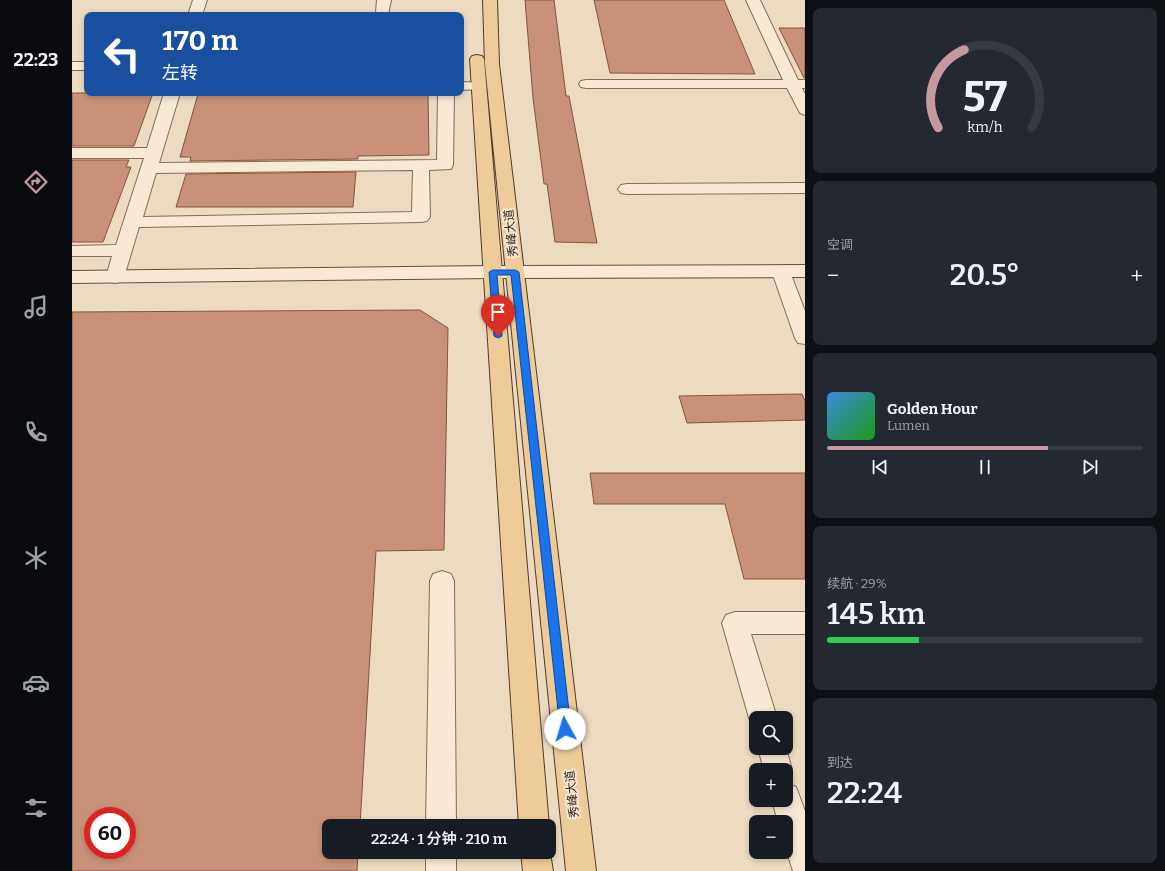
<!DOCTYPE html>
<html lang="zh">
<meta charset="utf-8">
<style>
:root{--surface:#171b24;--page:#242831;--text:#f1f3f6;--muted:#9ea1a6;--line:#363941;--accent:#c699a0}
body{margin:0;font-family:Bitter,"Noto Sans SC",serif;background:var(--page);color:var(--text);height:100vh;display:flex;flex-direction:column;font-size:15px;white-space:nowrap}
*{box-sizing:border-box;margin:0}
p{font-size:13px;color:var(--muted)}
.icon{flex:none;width:22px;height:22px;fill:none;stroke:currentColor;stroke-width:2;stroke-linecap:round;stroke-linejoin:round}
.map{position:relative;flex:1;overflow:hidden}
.panel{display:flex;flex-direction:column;gap:8px;padding:8px;background:#0d0f14;width:360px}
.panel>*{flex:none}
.hud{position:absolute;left:12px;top:12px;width:380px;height:84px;border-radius:8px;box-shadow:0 2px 6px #0003;background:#1a4fa0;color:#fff;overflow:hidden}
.buttons{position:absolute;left:677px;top:711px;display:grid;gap:8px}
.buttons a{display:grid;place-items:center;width:44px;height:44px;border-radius:8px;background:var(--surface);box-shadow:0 2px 6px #0003;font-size:20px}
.speed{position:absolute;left:12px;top:807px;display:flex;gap:8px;font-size:20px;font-weight:700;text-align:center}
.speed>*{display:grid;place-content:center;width:52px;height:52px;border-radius:50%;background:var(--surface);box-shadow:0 2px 6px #0003;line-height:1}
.speed .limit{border:6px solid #d22;background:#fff;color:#111}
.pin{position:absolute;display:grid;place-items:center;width:34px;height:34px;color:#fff;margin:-41px -17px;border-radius:50% 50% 50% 0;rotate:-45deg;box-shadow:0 0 4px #0007}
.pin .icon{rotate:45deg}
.me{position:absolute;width:44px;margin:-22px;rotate:354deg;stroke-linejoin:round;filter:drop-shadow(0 0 3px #0008)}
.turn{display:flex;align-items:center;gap:14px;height:84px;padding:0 12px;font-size:18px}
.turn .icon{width:52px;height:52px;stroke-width:2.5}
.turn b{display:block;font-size:28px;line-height:34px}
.big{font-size:30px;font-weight:600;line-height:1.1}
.panel .card{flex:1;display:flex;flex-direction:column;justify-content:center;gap:6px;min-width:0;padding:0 14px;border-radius:8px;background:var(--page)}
.panel .dial{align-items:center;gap:0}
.dial svg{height:104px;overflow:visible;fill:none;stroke:var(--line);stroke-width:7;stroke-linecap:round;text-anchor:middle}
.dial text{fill:var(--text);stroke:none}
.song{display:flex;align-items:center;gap:12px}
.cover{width:48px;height:48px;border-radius:6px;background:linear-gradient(135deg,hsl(210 70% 55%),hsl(120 70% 35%))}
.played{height:4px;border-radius:2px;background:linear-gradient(90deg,var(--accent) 70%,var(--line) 70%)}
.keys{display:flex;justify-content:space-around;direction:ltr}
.heat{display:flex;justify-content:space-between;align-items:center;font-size:22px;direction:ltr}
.charge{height:6px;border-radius:3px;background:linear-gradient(90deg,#34c759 29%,var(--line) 0)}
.trip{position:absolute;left:250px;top:819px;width:234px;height:40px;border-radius:8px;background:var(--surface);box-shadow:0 2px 6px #0003;font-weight:600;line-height:40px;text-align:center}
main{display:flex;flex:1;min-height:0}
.tab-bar{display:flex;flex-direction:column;width:72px;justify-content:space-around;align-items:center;background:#090b0e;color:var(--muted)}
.tab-bar .icon{width:28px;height:28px}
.tab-bar .on{color:var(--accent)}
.tab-bar b{font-size:18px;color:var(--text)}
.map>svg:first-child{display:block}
.building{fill:#c99278;stroke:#835440;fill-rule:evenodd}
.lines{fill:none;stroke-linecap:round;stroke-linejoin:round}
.street-casing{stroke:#846c59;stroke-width:2}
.secondary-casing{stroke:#664d3d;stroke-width:2}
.primary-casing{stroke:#523b2e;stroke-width:2}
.street{fill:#f7e9d4;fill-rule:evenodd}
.secondary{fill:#f7e9d4;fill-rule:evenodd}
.primary{fill:#ec9;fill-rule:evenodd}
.route{fill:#1a73e8;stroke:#114b97}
.labels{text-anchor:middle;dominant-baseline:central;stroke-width:4;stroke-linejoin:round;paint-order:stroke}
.street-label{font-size:12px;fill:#35261d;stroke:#f4e6d0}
</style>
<main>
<nav class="tab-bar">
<b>22:23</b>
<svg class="icon on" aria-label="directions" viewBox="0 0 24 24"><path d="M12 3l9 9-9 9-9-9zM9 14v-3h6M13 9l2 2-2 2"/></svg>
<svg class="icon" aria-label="music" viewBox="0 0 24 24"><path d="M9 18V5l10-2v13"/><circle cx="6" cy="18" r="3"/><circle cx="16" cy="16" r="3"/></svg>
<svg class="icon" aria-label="phone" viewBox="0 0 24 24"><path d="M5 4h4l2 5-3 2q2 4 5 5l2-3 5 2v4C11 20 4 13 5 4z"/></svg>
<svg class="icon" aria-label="climate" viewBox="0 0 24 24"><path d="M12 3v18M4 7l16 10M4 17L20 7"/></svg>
<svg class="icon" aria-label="car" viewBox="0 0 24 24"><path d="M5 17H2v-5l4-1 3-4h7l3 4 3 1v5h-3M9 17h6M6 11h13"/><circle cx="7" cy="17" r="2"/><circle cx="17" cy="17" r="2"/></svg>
<svg class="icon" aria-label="filters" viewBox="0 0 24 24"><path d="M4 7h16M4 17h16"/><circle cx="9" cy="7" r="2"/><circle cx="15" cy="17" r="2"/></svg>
</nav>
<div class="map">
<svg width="733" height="871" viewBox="0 0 733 871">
<rect width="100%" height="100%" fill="#ecdbc1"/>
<path class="building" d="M 453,0 L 482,0 L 494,96 L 497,96 L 525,243 L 483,242 L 475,184 L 472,184 L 461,98 Z
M 522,0 L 652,0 L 683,74 L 538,73 Z
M 707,28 L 733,28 L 733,78 L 732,78 Z
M 0,93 L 81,93 L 62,146 L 0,146 Z
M 356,93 L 357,155 L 286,156 L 286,159 L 118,161 L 119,157 L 108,157 L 126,94 Z
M 0,160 L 57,160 L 54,167 L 59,167 L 31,242 L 0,242 Z
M 284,172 L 281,207 L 104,207 L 114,174 Z
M 348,310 L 376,328 L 372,550 L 304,551 L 288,826 L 257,826 L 257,852 L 286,852 L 285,871 L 0,871 L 0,312 ZM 21,816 L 55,816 L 55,850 L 21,850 Z
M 730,394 L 733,401 L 733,420 L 615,423 L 607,396 Z
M 518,473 L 733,473 L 733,579 L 672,579 L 653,504 L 522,504 Z"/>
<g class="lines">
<defs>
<path id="street" d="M 121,0 L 135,0 L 130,15 L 116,15 Z
M 305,0 L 319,0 L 316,15 L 306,15 L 304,12 Z
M 674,0 L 688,0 L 726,80 L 733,80 L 733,88 L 730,88 L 733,94 L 733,115 L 728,113 L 715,88 L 514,88 L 509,87 L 507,84 L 509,81 L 514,80 L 711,80 Z
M 0,62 L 15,62 L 15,70 L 0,70 Z
M 389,82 L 412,83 L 414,86 L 412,89 L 389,90 Z
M 92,93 L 108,93 L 87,163 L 365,160 L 366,93 L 382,93 L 381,165 L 379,169 L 357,170 L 358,217 L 355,221 L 349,222 L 67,227 L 52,277 L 50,281 L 43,283 L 36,281 L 34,277 L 40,256 L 0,256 L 0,246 L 44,245 L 72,158 L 0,158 L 0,148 L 75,148 ZM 341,170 L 340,212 L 71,217 L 84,173 Z
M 733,183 L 733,193 L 555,194 L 549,193 L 546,189 L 549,185 L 555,184 Z
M 709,266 L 716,268 L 718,272 L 733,311 L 733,344 L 726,343 L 723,338 L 700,272 L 702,268 Z
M 370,571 L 379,574 L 382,581 L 384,826 L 354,826 L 358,581 L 361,574 Z
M 663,612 L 733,612 L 733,634 L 679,634 L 705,718 L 684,718 L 684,728 L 681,727 L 677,718 L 650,623 L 654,615 Z
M 686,748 L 714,748 L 720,770 L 716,779 L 714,780 L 714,770 L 692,770 Z
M 714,783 L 724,787 L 733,811 L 733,871 L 721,871 L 714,849 L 714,822 L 706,822 L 700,800 L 714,800 Z
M 354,852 L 384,852 L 384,871 L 354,871 Z"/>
<path id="secondary" d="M 733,265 L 733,277 L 421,278 L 0,283 L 0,271 L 421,266 Z"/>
<path id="primary" d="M 411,0 L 425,0 L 427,64 L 524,871 L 494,871 L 413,64 Z
M 405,55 L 410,56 L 412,59 L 477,826 L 447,826 L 398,59 L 400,56 Z
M 477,847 L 481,871 L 451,871 L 449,852 L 477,852 Z"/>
</defs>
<use href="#street" class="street-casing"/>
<use href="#secondary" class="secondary-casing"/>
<use href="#primary" class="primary-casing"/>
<use href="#street" class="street"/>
<use href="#secondary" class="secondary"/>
<use href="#primary" class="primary"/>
</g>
<path class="route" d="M 421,270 L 443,270 L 447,272 L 499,729 L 497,733 L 493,734 L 489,733 L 488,729 L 439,275 L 425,275 L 430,336 L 426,338 L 422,336 L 417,272 Z"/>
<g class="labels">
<g class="street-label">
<text transform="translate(439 233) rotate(-96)">秀峰大道</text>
<text transform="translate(500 794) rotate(-96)">秀峰大道</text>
</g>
</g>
</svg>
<div class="buttons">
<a><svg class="icon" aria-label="search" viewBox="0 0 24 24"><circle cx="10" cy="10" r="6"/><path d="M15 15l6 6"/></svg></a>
<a>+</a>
<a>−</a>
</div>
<div class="speed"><div class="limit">60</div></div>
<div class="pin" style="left:426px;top:336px;background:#d93025"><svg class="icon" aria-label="arrive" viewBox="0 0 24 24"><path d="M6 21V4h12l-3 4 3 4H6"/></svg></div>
<svg class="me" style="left:493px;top:729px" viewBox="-20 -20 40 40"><circle r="19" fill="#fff"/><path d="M0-13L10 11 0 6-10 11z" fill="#1a73e8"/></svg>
<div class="trip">22:24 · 1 分钟 · 210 m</div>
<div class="hud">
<div class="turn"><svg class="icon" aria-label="left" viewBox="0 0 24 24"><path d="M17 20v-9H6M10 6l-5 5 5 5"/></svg><div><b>170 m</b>左转</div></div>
</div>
</div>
<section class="panel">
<div class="card dial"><svg viewBox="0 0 100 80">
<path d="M14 69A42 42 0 1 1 86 69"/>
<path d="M14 69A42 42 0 0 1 34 9" stroke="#c699a0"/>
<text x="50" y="56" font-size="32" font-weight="700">57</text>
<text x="50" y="72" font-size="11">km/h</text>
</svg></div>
<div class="card"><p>空调</p>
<div class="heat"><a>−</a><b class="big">20.5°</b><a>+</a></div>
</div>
<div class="card">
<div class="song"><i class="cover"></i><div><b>Golden Hour</b><p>Lumen</p></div></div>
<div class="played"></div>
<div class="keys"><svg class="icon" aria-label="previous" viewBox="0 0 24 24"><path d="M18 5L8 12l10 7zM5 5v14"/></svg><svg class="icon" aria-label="pause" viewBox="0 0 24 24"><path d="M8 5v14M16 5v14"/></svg><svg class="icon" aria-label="next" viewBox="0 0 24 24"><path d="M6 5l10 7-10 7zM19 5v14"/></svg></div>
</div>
<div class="card"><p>续航 · 29%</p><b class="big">145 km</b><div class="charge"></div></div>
<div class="card"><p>到达</p><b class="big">22:24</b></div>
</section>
</main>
